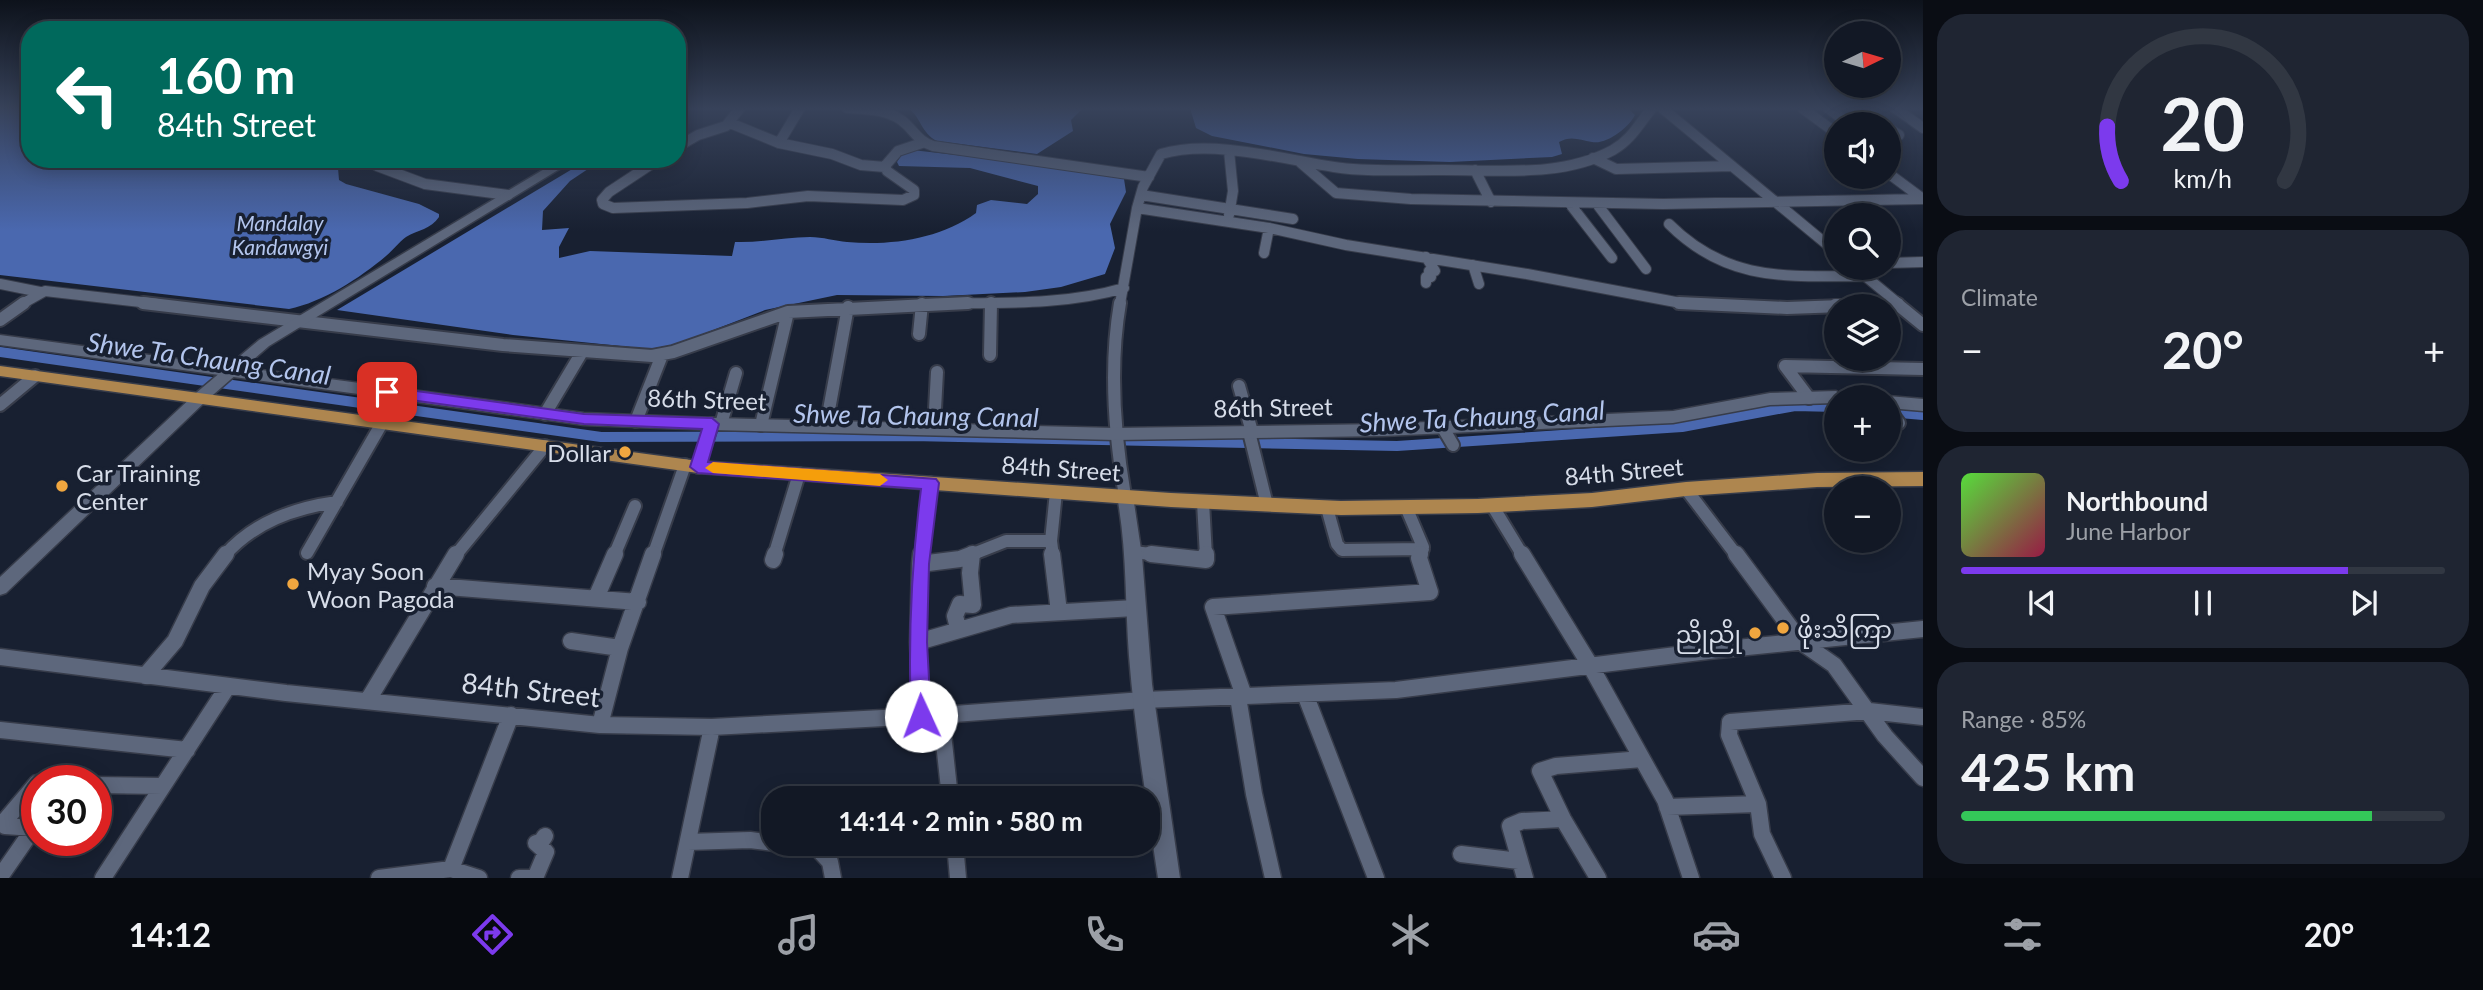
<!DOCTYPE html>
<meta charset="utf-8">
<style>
:root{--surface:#121825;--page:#1f2532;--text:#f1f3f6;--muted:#9ca0a7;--line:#313742;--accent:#7c3aed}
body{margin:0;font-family:Lato,"Noto Sans Myanmar",sans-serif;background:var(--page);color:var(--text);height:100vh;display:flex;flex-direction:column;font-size:26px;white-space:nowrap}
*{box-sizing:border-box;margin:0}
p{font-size:23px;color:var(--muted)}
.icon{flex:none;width:38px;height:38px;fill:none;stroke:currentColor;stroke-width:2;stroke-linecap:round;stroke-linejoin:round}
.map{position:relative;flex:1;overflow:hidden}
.sheet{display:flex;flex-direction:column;gap:14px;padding:14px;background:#0a0d14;width:560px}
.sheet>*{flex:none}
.banner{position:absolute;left:21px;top:21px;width:665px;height:147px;border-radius:28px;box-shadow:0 4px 18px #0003,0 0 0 2px var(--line);background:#00695c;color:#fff;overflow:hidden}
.needle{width:46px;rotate:85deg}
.fabs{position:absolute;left:1824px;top:21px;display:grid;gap:14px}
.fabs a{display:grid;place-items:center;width:77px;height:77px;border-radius:50%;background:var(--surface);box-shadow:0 4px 18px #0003,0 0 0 2px var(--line);font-size:35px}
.speed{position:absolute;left:21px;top:765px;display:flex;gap:14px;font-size:35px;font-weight:700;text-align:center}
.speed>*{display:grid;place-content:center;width:91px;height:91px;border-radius:50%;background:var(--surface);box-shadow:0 4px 18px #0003,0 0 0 2px var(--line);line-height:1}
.speed .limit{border:10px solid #d22;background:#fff;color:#111}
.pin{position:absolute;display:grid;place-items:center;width:60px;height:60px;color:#fff;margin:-30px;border-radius:14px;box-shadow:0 4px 10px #0006}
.me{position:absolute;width:77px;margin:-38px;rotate:358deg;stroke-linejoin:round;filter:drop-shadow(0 0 5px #0008)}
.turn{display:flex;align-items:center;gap:24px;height:147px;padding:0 21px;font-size:32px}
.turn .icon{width:91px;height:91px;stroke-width:2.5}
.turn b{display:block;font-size:49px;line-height:60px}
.big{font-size:52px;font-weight:700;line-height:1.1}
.sheet .tile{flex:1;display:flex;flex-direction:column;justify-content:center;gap:10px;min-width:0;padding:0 24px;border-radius:28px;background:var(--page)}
.sheet .dial{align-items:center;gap:0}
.dial svg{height:182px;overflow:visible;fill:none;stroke:var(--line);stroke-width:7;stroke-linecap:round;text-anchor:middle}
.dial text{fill:var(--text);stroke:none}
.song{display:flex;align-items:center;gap:21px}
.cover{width:84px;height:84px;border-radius:10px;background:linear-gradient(135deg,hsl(110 70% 55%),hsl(340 70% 35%))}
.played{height:7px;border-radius:4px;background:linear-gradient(90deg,var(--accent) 80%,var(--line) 80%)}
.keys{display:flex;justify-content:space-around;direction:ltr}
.heat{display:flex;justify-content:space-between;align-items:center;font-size:38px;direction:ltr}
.charge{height:10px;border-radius:5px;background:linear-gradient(90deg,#34c759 85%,var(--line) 0)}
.trip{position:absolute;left:761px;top:786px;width:399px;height:70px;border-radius:28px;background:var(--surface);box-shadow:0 4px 18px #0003,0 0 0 2px var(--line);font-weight:700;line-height:70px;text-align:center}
.dock{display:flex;height:112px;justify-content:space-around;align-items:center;background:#070a0f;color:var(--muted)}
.dock .icon{width:49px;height:49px}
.dock .on{color:var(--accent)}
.dock b{font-size:32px;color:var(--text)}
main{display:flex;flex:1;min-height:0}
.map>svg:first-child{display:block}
.water{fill:#4a68af}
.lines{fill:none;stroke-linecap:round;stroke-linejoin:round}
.canal{stroke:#4a68af;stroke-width:10}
.minor-far2-casing{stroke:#373c4a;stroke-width:12}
.minor-far1-casing{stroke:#373c4a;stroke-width:16}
.minor-casing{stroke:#373c4a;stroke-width:19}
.tertiary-casing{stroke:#373c4a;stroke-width:3}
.secondary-casing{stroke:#373c4a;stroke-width:3}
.primary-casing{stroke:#373c4a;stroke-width:3}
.minor-far2{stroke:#5d677c;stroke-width:10}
.minor-far1{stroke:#5d677c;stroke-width:12}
.minor{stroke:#5d677c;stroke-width:16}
.tertiary{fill:#5d677c;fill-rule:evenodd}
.secondary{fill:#5d677c;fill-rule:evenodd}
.primary{fill:#ae864f;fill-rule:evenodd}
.route{fill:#7c3aed;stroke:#51269a;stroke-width:2}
.slow{fill:#f59e0b}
.poi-dot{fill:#f0a63f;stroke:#182031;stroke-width:2.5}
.labels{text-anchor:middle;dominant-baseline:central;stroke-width:7;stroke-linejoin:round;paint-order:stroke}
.far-water-label{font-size:21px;font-style:italic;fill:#b3c5ed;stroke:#182031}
.street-label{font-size:24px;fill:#d7dde9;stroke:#182031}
.poi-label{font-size:24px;fill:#d7dde9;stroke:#182031;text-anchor:start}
.water-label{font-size:26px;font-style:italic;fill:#b3c5ed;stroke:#182031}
.near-street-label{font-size:28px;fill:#d7dde9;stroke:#182031}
</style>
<main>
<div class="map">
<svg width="1923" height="878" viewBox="0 0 1923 878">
<rect width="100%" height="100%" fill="#182031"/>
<path class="water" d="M 0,108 L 30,108 L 30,159 L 345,159 L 338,168 L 339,180 L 346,184 L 419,204 L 439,214 L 439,217 C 431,229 418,230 406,237 C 399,242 393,250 386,256 C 360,278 323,302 289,309 L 0,275 Z
M 908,108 L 1083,108 L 1071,120 L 1073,131 L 1037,154 L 937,141 C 921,133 921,117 908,108 Z
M 1190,108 L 1628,108 L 1635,115 C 1629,127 1607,145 1592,142 C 1580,140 1571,135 1559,142 L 1562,154 L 1552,157 L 1450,162 L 1358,159 L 1304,154 L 1212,136 L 1196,128 Z
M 912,150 L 1061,167 L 1124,179 L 1126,192 L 1110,224 L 1115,248 L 1105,274 L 1061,287 L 1025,292 L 943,296 L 837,295 L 765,310 L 677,344 L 650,349 L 513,335 L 337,310 L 589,159 L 603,159 L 570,181 L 543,211 L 542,230 L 569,228 L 559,247 L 559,258 L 590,251 L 732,256 L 735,242 C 760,243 785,237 810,237 C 823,237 835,241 847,242 C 891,246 940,239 976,213 L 977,205 L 991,200 L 1027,204 L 1038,194 L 1038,186 L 970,168 L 899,166 L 897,162 L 902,154 Z"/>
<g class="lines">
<path class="canal" d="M 0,352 L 601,437 L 912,436 L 1397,446 L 1682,427 L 1795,406 L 1836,407
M 1888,412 L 1923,415"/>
<defs>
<path id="minor-far2" d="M 847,108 C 867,109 892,109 907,125 C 916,134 920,142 933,146 L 1149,177
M 1662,108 L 1836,252
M 1802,108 L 1836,133
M 1828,108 L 1849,124
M 1861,108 L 1884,124
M 1895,108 L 1923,128
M 730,123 L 779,143 L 832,154 L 861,165 L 885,167
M 1888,128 L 1899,135
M 779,143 L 800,108
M 677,147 L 698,135 L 726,126 L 740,108
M 1229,151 L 1233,191 L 1229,215
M 1593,158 L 1616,169 L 1732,166
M 659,159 L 609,192 L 602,200 L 603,204 L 613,208 L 747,203 L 808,196 L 903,200 L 914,195 L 914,190 L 887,171 L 885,166 L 898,151 L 922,143
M 1301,163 L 1336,193 L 1411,199 L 1663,204 L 1923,199
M 377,166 L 425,184 L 508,195
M 1475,170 L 1491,202
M 1888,173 L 1923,199
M 1141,195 L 1293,219
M 1570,204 L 1612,258
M 1597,204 L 1646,269
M 1137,208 L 1269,228 L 1346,245 L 1527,274 L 1681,303 L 1710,304
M 1669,224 C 1728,283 1788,276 1865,276
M 1264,253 L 1269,228
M 1426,257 L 1435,271 L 1429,271 L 1431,277 L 1426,277 L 1426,283
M 1888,263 L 1923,262
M 1473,265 L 1479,284
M 1859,271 L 1899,304
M 0,284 L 40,292
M 22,304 L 45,291 L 158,304
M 920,304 C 987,302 1060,307 1124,288
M 1120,304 L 1137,208 L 1143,187 L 1161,154 C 1212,139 1282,159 1334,167 C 1367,172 1402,170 1435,170 C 1493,169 1560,179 1613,150 C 1631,140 1639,124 1652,108
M 1835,304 L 1898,304"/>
<path id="minor-far1" d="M 143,303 L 503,345 L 652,356 L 673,352 L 788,312 L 968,303
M 1120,303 C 1109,367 1114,432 1125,496
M 1679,303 L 1787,308 L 1898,304
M 1896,303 L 1923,325
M 0,320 L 24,303
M 919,334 L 922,304
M 990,355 L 991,303
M 1239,386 L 1252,432
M 1809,398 L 1785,366 L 1923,369
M 0,405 L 35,376
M 1888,408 L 1899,423
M 545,414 L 582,352
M 636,421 L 662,355
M 721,424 L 736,373
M 761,425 L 788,312
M 826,426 L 848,307
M 934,428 L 937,372
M 1443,428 L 1453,445
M 1249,432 L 1267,505
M 698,467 L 712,424
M 1686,489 L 1737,556
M 1203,502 L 1206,556
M 1492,505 L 1523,556
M 1406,507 L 1423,547 L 1420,556
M 1327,508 L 1337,544 L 1342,550 L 1423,549
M 1134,552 L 1167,556
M 307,553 L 382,423
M 224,556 C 254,522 294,508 337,502
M 455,556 L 545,446
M 614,556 L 635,506
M 653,556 L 685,465
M 774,556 L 799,474
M 921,556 L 930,483
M 968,556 L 1006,541 L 1051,541
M 1053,556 L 1051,541 L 1056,492"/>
<path id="minor" d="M 1052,554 L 1059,612
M 1151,554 L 1206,560 L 1206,554
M 1522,554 L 1590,665 L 1665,800 L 1691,878
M 1736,554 L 1801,642 L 1834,665 L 1885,736 L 1923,778
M 773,560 L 775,554
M 920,564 L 921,554
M 435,586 L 638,602
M 596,598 L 615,554
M 958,628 L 955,616 L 960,604 L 973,605 L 970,573 L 972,554
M 571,641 L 620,648
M 918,642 L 1011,615 L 1135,608
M 0,657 L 286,693 L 600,725 L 712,727 L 941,715 L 1143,700 L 1396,690 L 1708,651 L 1923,629
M 145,676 L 175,641 L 202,586 L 226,554
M 1305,694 L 1376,878
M 1244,696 L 1213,607 L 1430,592 L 1419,558 L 1420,554
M 1238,697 L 1254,794 L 1273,878
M 368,700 L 456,554
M 941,715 L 950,798
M 921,716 L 918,642 L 920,564 L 960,559 L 973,554
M 600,725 L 620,648 L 653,554
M 0,730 L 187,750
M 96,785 L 162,786
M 1758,804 L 1729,735 L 1730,722 L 1869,711 L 1923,717
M 1667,807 L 1758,804 L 1762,834 L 1783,878
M 688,842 L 750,840 L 774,843
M 778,844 L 817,848 L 830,862 L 833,878
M 955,844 L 958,878
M 1461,854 L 1519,861
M 451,869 L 479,878
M 0,877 L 34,828 L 5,826 L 3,823 L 37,783
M 103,878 L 228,686
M 379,878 L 451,869 L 511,715
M 519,878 L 535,878 L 546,852 L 536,843 L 541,842 L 545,836
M 680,878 L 712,727
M 1525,878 L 1510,826 L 1522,821 L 1563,819
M 1598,878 L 1563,819 L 1540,771 L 1556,766 L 1642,759"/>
<path id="tertiary" d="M 561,159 L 576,159 L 269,346 L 206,401 L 6,593 L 0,595 L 0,577 L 196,393 L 259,340 Z
M 1125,490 L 1131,492 L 1133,496 L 1142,556 L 1152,684 L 1180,878 L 1158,878 C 1147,804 1135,732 1129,656 C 1125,602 1127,549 1117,496 L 1119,492 Z"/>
<path id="secondary" d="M 0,335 L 584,413 L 715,418 L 1115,428 L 1383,424 L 1673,411 L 1770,393 L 1836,391 L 1844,397 L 1836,397 L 1836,403 L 1770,405 L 1673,423 L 1383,436 L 1115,440 L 715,430 L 584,425 L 0,345 Z
M 1888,396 L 1923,399 L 1923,411 L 1888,408 L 1888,397 L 1885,397 Z"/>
<path id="primary" d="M 0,366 L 698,461 L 1171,493 L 1341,501 L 1478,499 L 1592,493 L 1686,482 L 1817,473 L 1923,472 L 1923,486 L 1817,487 L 1686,496 L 1592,507 L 1478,513 L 1341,515 L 1171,507 L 698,473 L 0,376 Z"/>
</defs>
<use href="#minor-far2" class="minor-far2-casing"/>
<use href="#minor-far1" class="minor-far1-casing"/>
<use href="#minor" class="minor-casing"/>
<use href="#tertiary" class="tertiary-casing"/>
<use href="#secondary" class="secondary-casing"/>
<use href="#primary" class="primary-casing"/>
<use href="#minor-far2" class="minor-far2"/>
<use href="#minor-far1" class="minor-far1"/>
<use href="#minor" class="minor"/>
<use href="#tertiary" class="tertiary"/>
<use href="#secondary" class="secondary"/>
<use href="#primary" class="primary"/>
</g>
<linearGradient id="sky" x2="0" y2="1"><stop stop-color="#0d121b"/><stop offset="0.47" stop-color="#37425a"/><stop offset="1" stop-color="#37425a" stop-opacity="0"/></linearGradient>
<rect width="1923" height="231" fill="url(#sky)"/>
<path class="route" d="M 387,387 L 584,414 L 712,418 L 719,424 L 708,462 L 936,479 L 939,483 L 929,564 L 927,642 L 931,716 L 928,723 L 921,725 L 914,723 L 911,716 C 908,637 911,567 921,489 L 698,473 L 690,467 L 702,429 L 584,424 L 382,396 L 380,392 L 382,389 Z"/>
<path class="slow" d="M 713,462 L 880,474 L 888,480 L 880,486 L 713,473 L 705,468 Z"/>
<g class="poi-dot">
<circle cx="625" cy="452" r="7"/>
<circle cx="62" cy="486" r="7"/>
<circle cx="293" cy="584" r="7"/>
<circle cx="1783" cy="628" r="7"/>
<circle cx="1755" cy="633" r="7"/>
</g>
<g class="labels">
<g class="far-water-label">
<text x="280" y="222">Mandalay<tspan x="280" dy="24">Kandawgyi</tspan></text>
</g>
<g class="street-label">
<text transform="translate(707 399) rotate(2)">86th Street</text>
<text transform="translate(1273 407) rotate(-1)">86th Street</text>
<text transform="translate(1061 468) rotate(4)">84th Street</text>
<text transform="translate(1624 471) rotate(-5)">84th Street</text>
</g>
<g class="poi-label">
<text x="611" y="452" text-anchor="end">Dollar</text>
<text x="76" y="472">Car Training<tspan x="76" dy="28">Center</tspan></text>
<text x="307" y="570">Myay Soon<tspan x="307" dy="28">Woon Pagoda</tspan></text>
<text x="1797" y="628">ဖိုးသိကြာ</text>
<text x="1741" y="633" text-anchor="end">ညိုညို</text>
</g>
<g class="water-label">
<text transform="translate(209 358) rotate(8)">Shwe Ta Chaung Canal</text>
<text transform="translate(916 415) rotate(1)">Shwe Ta Chaung Canal</text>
<text transform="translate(1482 416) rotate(-3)">Shwe Ta Chaung Canal</text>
</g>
<g class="near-street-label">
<text transform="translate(531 689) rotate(6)">84th Street</text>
</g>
</g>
</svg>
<div class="fabs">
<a><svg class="needle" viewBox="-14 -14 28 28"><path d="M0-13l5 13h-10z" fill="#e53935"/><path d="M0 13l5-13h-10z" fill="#9ca0a7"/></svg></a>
<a><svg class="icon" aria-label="sound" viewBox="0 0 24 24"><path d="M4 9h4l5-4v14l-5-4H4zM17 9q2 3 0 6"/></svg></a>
<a><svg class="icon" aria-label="search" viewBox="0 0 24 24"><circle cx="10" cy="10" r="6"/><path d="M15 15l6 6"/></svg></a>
<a><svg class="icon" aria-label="layers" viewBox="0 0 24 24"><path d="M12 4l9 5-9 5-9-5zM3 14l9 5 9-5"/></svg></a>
<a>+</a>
<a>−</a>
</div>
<div class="speed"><div class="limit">30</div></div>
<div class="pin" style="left:387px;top:392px;background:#d93025"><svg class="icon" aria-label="arrive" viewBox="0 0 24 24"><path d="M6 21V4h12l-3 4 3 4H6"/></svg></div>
<svg class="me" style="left:921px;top:716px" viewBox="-20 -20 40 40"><circle r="19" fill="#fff"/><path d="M0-13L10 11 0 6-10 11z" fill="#7c3aed"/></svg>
<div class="trip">14:14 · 2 min · 580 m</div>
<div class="banner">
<div class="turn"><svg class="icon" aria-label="left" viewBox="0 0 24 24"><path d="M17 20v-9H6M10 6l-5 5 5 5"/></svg><div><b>160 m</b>84th Street</div></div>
</div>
</div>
<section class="sheet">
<div class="tile dial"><svg viewBox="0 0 100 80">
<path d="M14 69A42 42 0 1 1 86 69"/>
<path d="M14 69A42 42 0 0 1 8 45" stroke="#7c3aed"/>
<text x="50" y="56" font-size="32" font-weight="700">20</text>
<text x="50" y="72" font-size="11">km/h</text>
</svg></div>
<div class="tile"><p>Climate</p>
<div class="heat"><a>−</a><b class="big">20°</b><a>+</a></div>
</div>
<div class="tile">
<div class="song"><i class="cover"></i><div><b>Northbound</b><p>June Harbor</p></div></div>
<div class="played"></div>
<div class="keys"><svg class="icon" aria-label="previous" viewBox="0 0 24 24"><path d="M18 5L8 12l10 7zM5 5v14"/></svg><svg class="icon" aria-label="pause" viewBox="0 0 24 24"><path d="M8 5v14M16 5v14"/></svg><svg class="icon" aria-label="next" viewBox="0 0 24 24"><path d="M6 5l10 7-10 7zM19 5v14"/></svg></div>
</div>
<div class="tile"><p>Range · 85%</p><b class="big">425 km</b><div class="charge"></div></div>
</section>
</main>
<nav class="dock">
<b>14:12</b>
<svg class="icon on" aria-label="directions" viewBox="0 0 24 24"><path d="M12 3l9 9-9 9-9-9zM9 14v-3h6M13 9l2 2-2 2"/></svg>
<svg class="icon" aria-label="music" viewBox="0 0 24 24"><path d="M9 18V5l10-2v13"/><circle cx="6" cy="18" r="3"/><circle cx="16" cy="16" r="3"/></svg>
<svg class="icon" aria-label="phone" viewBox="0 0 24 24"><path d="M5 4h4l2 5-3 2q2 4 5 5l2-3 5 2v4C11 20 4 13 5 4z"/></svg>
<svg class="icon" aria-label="climate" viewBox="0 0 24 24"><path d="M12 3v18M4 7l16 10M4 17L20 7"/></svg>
<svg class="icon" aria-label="car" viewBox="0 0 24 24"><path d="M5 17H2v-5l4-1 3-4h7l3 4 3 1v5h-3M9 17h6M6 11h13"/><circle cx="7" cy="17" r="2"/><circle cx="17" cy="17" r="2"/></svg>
<svg class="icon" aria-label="filters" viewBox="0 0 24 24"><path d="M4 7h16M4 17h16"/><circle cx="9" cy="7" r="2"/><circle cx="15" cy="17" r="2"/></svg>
<b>20°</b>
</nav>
